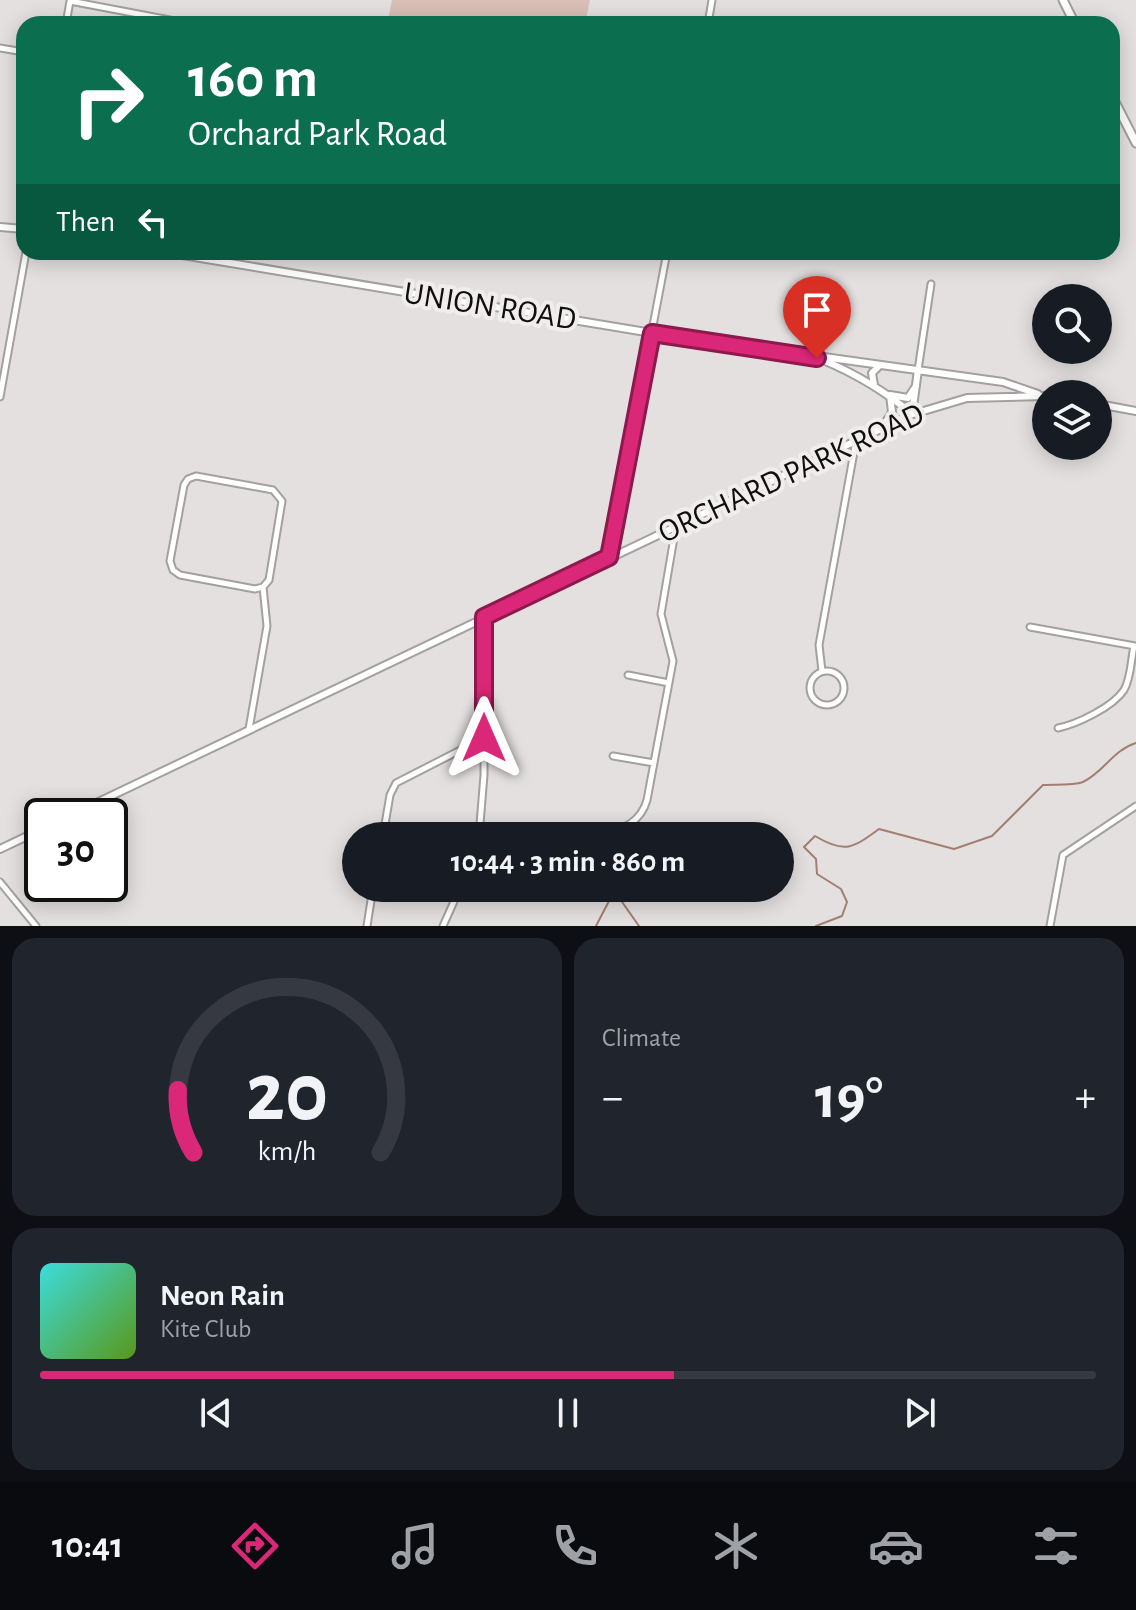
<!DOCTYPE html>
<meta charset="utf-8">
<style>
:root{--surface:#171b24;--page:#20242c;--text:#f1f3f6;--muted:#9ea1a6;--line:#363941;--accent:#db2777}
body{margin:0;font-family:"Alegreya Sans",sans-serif;background:var(--page);color:var(--text);height:100vh;display:flex;flex-direction:column;font-size:30px;white-space:nowrap}
*{box-sizing:border-box;margin:0}
p{font-size:26px;color:var(--muted)}
.icon{flex:none;width:44px;height:44px;fill:none;stroke:currentColor;stroke-width:2;stroke-linecap:round;stroke-linejoin:round}
.map{position:relative;height:926px;overflow:hidden}
.panel{display:flex;flex-direction:column;gap:12px;padding:12px;background:#0d0f14;flex:1}
.panel>*{flex:none}
.top-card{position:absolute;left:16px;top:16px;width:1104px;height:244px;border-radius:24px;box-shadow:0 4px 20px #0003;background:#0b6e4f;color:#fff;overflow:hidden}
.buttons{position:absolute;left:1032px;top:284px;display:grid;gap:16px}
.buttons a{display:grid;place-items:center;width:80px;height:80px;border-radius:50%;background:var(--surface);box-shadow:0 4px 20px #0003;font-size:40px}
.speed{position:absolute;left:24px;top:798px;display:flex;gap:16px;font-size:40px;font-weight:700;text-align:center}
.speed>*{display:grid;place-content:center;width:104px;height:104px;border-radius:50%;background:var(--surface);box-shadow:0 4px 20px #0003;line-height:1}
.speed .limit{border:4px solid #111;border-radius:12px;background:#fff;color:#111}
.pin{position:absolute;display:grid;place-items:center;width:68px;height:68px;color:#fff;margin:-82px -34px;border-radius:50% 50% 50% 0;rotate:-45deg;box-shadow:0 0 8px #0007}
.pin .icon{rotate:45deg}
.me{position:absolute;width:88px;margin:-44px;rotate:0deg;stroke-linejoin:round;filter:drop-shadow(0 0 6px #0008)}
.turn{display:flex;align-items:center;gap:28px;height:168px;padding:0 40px;font-size:36px}
.turn .icon{width:104px;height:104px;stroke-width:2.5}
.turn b{display:block;font-size:56px;line-height:68px}
.then{display:flex;align-items:center;height:76px;padding:0 40px;background:#0003;gap:16px;font-size:30px}
.big{font-size:60px;font-weight:600;line-height:1.1}
.panel .card{flex:1;display:flex;flex-direction:column;justify-content:center;gap:12px;min-width:0;padding:0 28px;border-radius:24px;background:var(--page)}
.panel .dial{align-items:center;gap:0}
.dial svg{height:208px;overflow:visible;fill:none;stroke:var(--line);stroke-width:7;stroke-linecap:round;text-anchor:middle}
.dial text{fill:var(--text);stroke:none}
.song{display:flex;align-items:center;gap:24px}
.cover{width:96px;height:96px;border-radius:12px;background:linear-gradient(135deg,hsl(180 70% 55%),hsl(90 70% 35%))}
.played{height:8px;border-radius:4px;background:linear-gradient(90deg,var(--accent) 60%,var(--line) 60%)}
.keys{display:flex;justify-content:space-around;direction:ltr}
.heat{display:flex;justify-content:space-between;align-items:center;font-size:44px;direction:ltr}
.panel .tiles{flex:1;display:grid;gap:12px;grid-template-columns:1fr 1fr}
.card:last-child{grid-column:span 2}
.trip{position:absolute;left:342px;top:822px;width:452px;height:80px;border-radius:40px;background:var(--surface);box-shadow:0 4px 20px #0003;font-weight:600;line-height:80px;text-align:center}
.tab-bar{display:flex;height:128px;justify-content:space-around;align-items:center;background:#090b0e;color:var(--muted)}
.tab-bar .icon{width:56px;height:56px}
.tab-bar .on{color:var(--accent)}
.tab-bar b{font-size:36px;color:var(--text)}
.map>svg:first-child{display:block}
.green{fill:#dabfb6}
.lines{fill:none;stroke-linecap:round;stroke-linejoin:round}
.stream{stroke:#a37e73;stroke-width:2}
.minor-casing{stroke:#a3a09f;stroke-width:9}
.major-casing{stroke:#a3a09f;stroke-width:10}
.highway-casing{stroke:#a3a09f;stroke-width:11}
.minor{stroke:#fff;stroke-width:5}
.major{stroke:#fff;stroke-width:6}
.highway{stroke:#fff;stroke-width:7}
.route-casing{stroke:#8e194d;stroke-width:20}
.route{stroke:#db2777;stroke-width:14}
.labels{text-anchor:middle;dominant-baseline:central;stroke-width:8;stroke-linejoin:round;paint-order:stroke}
.street-label{font-size:32px;fill:#100f0f;stroke:#f1edec}
</style>
<div class="map">
<svg width="1136" height="926" viewBox="0 0 1136 926">
<rect width="100%" height="100%" fill="#e4e0df"/>
<path class="green" d="M 392,0 L 590,0 L 585,24 L 387,24 Z"/>
<g class="lines">
<path class="stream" d="M 596,926 L 609,901 L 620,899 L 639,926
M 816,926 L 842,916 L 847,902 L 841,889 L 817,874 L 816,859 L 804,847 L 815,836 C 845,854 853,848 879,829 L 954,849 L 992,836 L 1043,785 C 1054,784 1072,786 1083,782 C 1104,772 1113,750 1136,743"/>
<defs>
<path id="minor" d="M 70,1 L 191,24
M 66,24 L 70,1
M 708,24 L 712,0
M 0,48 L 24,52
M 918,370 L 931,284
M 0,397 L 26,252
M 609,557 L 667,252
M 1030,627 L 1135,646
M 822,671 L 819,645 L 856,441
M810 688a17 17 0 1 1 34 0a17 17 0 1 1-34 0Z
M 628,675 L 669,683
M 1058,728 C 1077,724 1113,707 1124,690 C 1131,678 1131,660 1134,646
M 249,729 L 267,626 L 263,587 L 269,580 L 282,501 L 273,490 L 196,476 L 188,479 L 184,485 L 170,561 L 173,570 L 180,575 L 255,589 L 263,587
M 613,756 L 654,763
M 383,836 L 390,795 L 396,783 L 484,738
M 479,836 L 484,775 L 484,617
M 598,836 C 620,829 640,825 647,800 L 673,661 L 661,614 L 676,526
M 0,882 L 36,926
M 367,926 L 373,888
M 443,926 L 460,888
M 1050,926 L 1063,855 L 1136,806"/>
<path id="major" d="M 0,227 L 24,229
M 164,252 L 652,333 L 1003,382 L 1038,394
M 823,360 C 856,374 885,391 912,414
M 874,385 L 872,373 L 880,365
M 1098,404 L 1136,411
M 912,414 L 918,370
M 884,425 L 892,412 L 890,395 L 908,398 L 916,386
M 69,816 L 910,415 L 967,398 L 1046,396
M 0,849 L 42,829"/>
<path id="highway" d="M 1063,0 L 1075,24
M 1112,96 L 1136,143"/>
</defs>
<use href="#minor" class="minor-casing"/>
<use href="#major" class="major-casing"/>
<use href="#highway" class="highway-casing"/>
<use href="#minor" class="minor"/>
<use href="#major" class="major"/>
<use href="#highway" class="highway"/>
</g>
<g class="lines">
<defs>
<path id="route" d="M 484,738 L 484,617 L 609,557 L 652,333 L 817,358"/>
</defs>
<use href="#route" class="route-casing"/>
<use href="#route" class="route"/>
</g>
<g class="labels">
<g class="street-label">
<text transform="translate(490 306) rotate(9)">UNION ROAD</text>
<text transform="translate(791 473) rotate(-25)">ORCHARD PARK ROAD</text>
</g>
</g>
</svg>
<div class="buttons">
<a><svg class="icon" aria-label="search" viewBox="0 0 24 24"><circle cx="10" cy="10" r="6"/><path d="M15 15l6 6"/></svg></a>
<a><svg class="icon" aria-label="layers" viewBox="0 0 24 24"><path d="M12 4l9 5-9 5-9-5zM3 14l9 5 9-5"/></svg></a>
</div>
<div class="speed"><div class="limit">30</div></div>
<div class="pin" style="left:817px;top:358px;background:#d93025"><svg class="icon" aria-label="arrive" viewBox="0 0 24 24"><path d="M6 21V4h12l-3 4 3 4H6"/></svg></div>
<svg class="me" style="left:484px;top:738px" viewBox="-20 -20 40 40"><path d="M0-17L14 15 0 8-14 15z" fill="#db2777" stroke="#fff" stroke-width="4"/></svg>
<div class="trip">10:44 · 3 min · 860 m</div>
<div class="top-card">
<div class="turn"><svg class="icon" aria-label="right" viewBox="0 0 24 24"><path d="M7 20v-9h11M14 6l5 5-5 5"/></svg><div><b>160 m</b>Orchard Park Road</div></div>
<div class="then">Then<svg class="icon" aria-label="left" viewBox="0 0 24 24"><path d="M17 20v-9H6M10 6l-5 5 5 5"/></svg></div>
</div>
</div>
<section class="panel">
<div class="tiles">
<div class="card dial"><svg viewBox="0 0 100 80">
<path d="M14 69A42 42 0 1 1 86 69"/>
<path d="M14 69A42 42 0 0 1 8 45" stroke="#db2777"/>
<text x="50" y="56" font-size="32" font-weight="700">20</text>
<text x="50" y="72" font-size="11">km/h</text>
</svg></div>
<div class="card"><p>Climate</p>
<div class="heat"><a>−</a><b class="big">19°</b><a>+</a></div>
</div>
<div class="card">
<div class="song"><i class="cover"></i><div><b>Neon Rain</b><p>Kite Club</p></div></div>
<div class="played"></div>
<div class="keys"><svg class="icon" aria-label="previous" viewBox="0 0 24 24"><path d="M18 5L8 12l10 7zM5 5v14"/></svg><svg class="icon" aria-label="pause" viewBox="0 0 24 24"><path d="M8 5v14M16 5v14"/></svg><svg class="icon" aria-label="next" viewBox="0 0 24 24"><path d="M6 5l10 7-10 7zM19 5v14"/></svg></div>
</div>
</div>
</section>
<nav class="tab-bar">
<b>10:41</b>
<svg class="icon on" aria-label="directions" viewBox="0 0 24 24"><path d="M12 3l9 9-9 9-9-9zM9 14v-3h6M13 9l2 2-2 2"/></svg>
<svg class="icon" aria-label="music" viewBox="0 0 24 24"><path d="M9 18V5l10-2v13"/><circle cx="6" cy="18" r="3"/><circle cx="16" cy="16" r="3"/></svg>
<svg class="icon" aria-label="phone" viewBox="0 0 24 24"><path d="M5 4h4l2 5-3 2q2 4 5 5l2-3 5 2v4C11 20 4 13 5 4z"/></svg>
<svg class="icon" aria-label="climate" viewBox="0 0 24 24"><path d="M12 3v18M4 7l16 10M4 17L20 7"/></svg>
<svg class="icon" aria-label="car" viewBox="0 0 24 24"><path d="M5 17H2v-5l4-1 3-4h7l3 4 3 1v5h-3M9 17h6M6 11h13"/><circle cx="7" cy="17" r="2"/><circle cx="17" cy="17" r="2"/></svg>
<svg class="icon" aria-label="filters" viewBox="0 0 24 24"><path d="M4 7h16M4 17h16"/><circle cx="9" cy="7" r="2"/><circle cx="15" cy="17" r="2"/></svg>
</nav>
